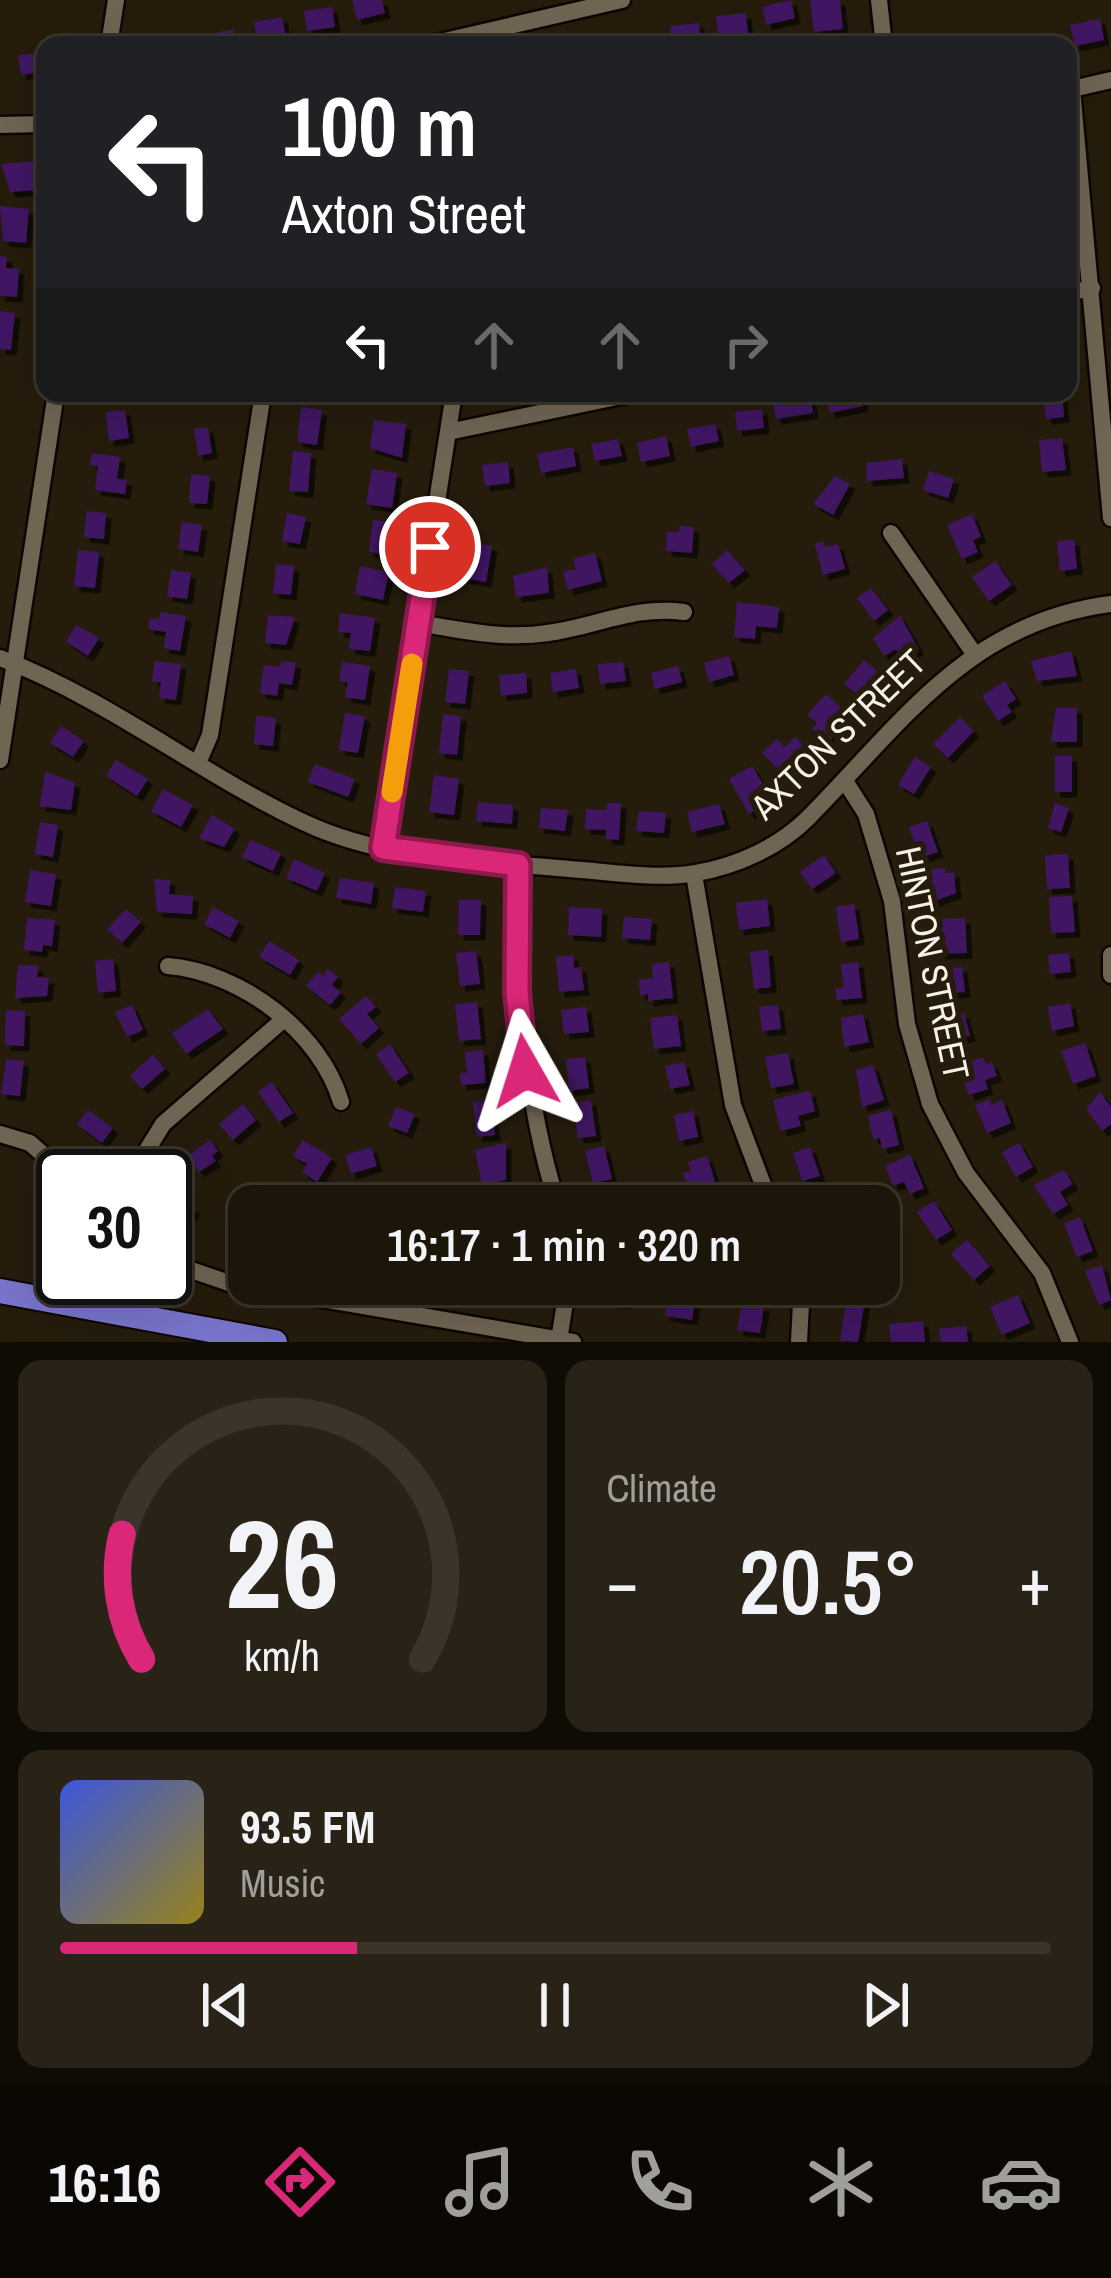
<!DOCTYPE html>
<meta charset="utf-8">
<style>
:root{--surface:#1c1509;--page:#292217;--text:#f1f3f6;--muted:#a09f9c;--line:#3a342a;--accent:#db2777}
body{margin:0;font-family:"Archivo Narrow",sans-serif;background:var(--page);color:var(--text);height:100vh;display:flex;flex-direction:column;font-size:45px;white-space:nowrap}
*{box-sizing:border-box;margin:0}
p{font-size:39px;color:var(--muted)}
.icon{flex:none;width:66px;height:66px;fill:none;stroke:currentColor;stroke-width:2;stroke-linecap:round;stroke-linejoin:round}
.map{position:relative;height:1342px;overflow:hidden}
.sheet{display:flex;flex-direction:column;gap:18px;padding:18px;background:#0f0c05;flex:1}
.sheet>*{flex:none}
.top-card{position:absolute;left:36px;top:36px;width:1041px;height:366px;border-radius:24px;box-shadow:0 12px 48px #0002,0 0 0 3px var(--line);background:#202124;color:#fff;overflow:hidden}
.speed{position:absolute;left:36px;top:1149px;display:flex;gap:24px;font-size:60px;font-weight:700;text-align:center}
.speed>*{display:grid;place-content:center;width:156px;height:156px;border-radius:50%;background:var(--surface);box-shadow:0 12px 48px #0002,0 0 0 3px var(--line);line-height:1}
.speed .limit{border:6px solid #111;border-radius:18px;background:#fff;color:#111}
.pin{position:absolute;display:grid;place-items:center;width:102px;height:102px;color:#fff;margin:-51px;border:6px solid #fff;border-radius:50%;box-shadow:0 3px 12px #0007}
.me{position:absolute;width:132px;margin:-66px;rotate:354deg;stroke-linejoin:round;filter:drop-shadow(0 0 9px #0008)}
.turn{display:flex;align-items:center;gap:42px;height:252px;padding:0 48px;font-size:54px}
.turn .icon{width:156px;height:156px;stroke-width:2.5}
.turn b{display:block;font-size:84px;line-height:102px}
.lanes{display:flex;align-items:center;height:114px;padding:0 48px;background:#0003;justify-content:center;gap:60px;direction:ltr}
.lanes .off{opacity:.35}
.big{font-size:90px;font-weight:600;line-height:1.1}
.sheet .tile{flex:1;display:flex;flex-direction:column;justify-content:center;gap:18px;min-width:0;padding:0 42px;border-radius:24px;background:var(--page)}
.sheet .dial{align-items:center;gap:0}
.dial svg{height:312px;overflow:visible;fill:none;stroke:var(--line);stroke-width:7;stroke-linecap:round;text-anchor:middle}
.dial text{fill:var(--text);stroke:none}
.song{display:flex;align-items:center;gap:36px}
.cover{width:144px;height:144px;border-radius:18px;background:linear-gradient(135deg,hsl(230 70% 55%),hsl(50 70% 35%))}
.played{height:12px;border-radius:6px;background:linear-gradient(90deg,var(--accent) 30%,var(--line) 30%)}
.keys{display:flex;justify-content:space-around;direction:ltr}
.heat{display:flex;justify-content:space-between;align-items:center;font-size:66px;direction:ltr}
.sheet .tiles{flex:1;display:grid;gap:18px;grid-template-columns:1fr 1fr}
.tile:last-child{grid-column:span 2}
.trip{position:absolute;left:228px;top:1185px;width:672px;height:120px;border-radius:24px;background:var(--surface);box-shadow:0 12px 48px #0002,0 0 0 3px var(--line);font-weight:600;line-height:120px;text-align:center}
.menu{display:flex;height:192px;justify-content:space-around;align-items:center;background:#0b0804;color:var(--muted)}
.menu .icon{width:84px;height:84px}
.menu .current{color:var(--accent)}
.menu b{font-size:54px;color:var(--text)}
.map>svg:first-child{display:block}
.building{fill:#401763;filter:url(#shadow)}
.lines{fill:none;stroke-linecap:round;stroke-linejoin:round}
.minor-casing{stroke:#0e0600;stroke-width:21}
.highway-casing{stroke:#0e0600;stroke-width:28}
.minor{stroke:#706553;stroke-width:16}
.highway{stroke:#7875cc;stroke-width:24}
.route-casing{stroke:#8e194d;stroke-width:30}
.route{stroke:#db2777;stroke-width:21}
.slow{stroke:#f59e0b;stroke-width:21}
.labels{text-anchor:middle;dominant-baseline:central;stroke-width:12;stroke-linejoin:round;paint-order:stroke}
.street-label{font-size:36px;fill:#f7f1e7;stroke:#251c0c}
</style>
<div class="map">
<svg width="1111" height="1342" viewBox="0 0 1111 1342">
<defs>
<filter id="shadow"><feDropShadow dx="5.5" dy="5.5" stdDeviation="0" flood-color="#0009"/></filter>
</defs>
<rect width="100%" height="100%" fill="#251c0c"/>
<path class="building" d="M 352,0 L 382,0 L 385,13 L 357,20 Z
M 791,0 L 795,18 L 766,25 L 762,7 Z
M 810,0 L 840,0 L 843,29 L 814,32 Z
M 332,7 L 335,27 L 307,31 L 304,11 Z
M 746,13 L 748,34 L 718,37 L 716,16 Z
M 282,17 L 286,37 L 258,42 L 254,22 Z
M 1100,19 L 1104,40 L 1075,46 L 1070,25 Z
M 699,23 L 700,42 L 671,45 L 670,26 Z
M 233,29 L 237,45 L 207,45 L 205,35 Z
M 45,53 L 45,72 L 21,75 L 18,55 Z
M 35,161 L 37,190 L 10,192 L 1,164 Z
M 0,206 L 29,209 L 26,243 L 3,241 Z
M 0,256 L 7,257 L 6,268 L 19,269 L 17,297 L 0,296 Z
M 0,311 L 15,313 L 11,350 L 0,349 Z
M 825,393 L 861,393 L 863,406 L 830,413 Z
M 1043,393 L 1062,393 L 1064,417 L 1046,419 Z
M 810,394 L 813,413 L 776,419 L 773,400 Z
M 301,407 L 322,410 L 317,445 L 297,442 Z
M 762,409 L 764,428 L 737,431 L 735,412 Z
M 125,410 L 129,438 L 109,441 L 106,412 Z
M 374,420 L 406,424 L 402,458 L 370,448 Z
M 715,424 L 719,441 L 691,447 L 687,429 Z
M 208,427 L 212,453 L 198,456 L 194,429 Z
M 666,436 L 670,456 L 641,462 L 637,443 Z
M 1062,438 L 1066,470 L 1042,472 L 1039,440 Z
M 618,439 L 622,456 L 595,461 L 591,444 Z
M 573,447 L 576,466 L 541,473 L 537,454 Z
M 293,451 L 311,453 L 308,492 L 289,491 Z
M 92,453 L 120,457 L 117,479 L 127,480 L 125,494 L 95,490 L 98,466 L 90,465 Z
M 902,459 L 904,478 L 867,481 L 866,463 Z
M 508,462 L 510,483 L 485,486 L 482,465 Z
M 372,469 L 397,473 L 392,508 L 366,504 Z
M 929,471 L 954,479 L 948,498 L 923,490 Z
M 191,474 L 210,476 L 207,504 L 189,503 Z
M 835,476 L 850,484 L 833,515 L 813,504 Z
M 87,511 L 106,513 L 104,539 L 84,537 Z
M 287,513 L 306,517 L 300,544 L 282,541 Z
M 972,514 L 981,537 L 973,540 L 978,552 L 962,559 L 947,525 Z
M 373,520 L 395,523 L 391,555 L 369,552 Z
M 182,522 L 202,525 L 198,552 L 178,549 Z
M 679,526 L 694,527 L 692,553 L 666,551 L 667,532 L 679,532 Z
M 1074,540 L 1077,569 L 1060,571 L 1057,541 Z
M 823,541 L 825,547 L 838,544 L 845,569 L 823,575 L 815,544 Z
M 468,542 L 492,546 L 486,582 L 463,578 Z
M 78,550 L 99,552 L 95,588 L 74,586 Z
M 727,550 L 745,570 L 729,583 L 712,564 Z
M 595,553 L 602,581 L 568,590 L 563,572 L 576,569 L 573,559 Z
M 995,561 L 1012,585 L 989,601 L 972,577 Z
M 276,564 L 294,566 L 291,595 L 273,593 Z
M 360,566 L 389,572 L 383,600 L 355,594 Z
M 547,567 L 549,593 L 516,597 L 513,576 Z
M 171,570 L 191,573 L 187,599 L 167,596 Z
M 871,588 L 888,610 L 874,621 L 857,598 Z
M 737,602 L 779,607 L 777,628 L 756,626 L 755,639 L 734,637 Z
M 160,612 L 186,616 L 180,651 L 164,648 L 166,632 L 148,629 L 150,618 L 159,620 Z
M 340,613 L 375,618 L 370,651 L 349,649 L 351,633 L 338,632 Z
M 268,615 L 295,617 L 286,645 L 265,643 Z
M 900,616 L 919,649 L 902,659 L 896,649 L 884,656 L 873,638 Z
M 76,625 L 99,638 L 88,656 L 66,642 Z
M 1071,651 L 1077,676 L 1037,681 L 1031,661 Z
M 729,656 L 734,675 L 709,682 L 704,663 Z
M 864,660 L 884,677 L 865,701 L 844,684 Z
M 155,661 L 181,664 L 176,700 L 159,698 L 161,682 L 152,681 Z
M 281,661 L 296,663 L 292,685 L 279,683 L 277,696 L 260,693 L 264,665 L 280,667 Z
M 342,662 L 370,666 L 365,700 L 345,697 L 348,682 L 339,681 Z
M 623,662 L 626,681 L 600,684 L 598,664 Z
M 678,666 L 682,682 L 655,689 L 651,673 Z
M 449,669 L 469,671 L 465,704 L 445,702 Z
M 576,669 L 579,688 L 553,692 L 550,673 Z
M 526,673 L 527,693 L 501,696 L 499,675 Z
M 1005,681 L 1016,699 L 1007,705 L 1012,712 L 998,721 L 982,696 Z
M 826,694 L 851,716 L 828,743 L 812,729 L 817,723 L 807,715 Z
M 1056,708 L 1077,708 L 1077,742 L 1051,742 Z
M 345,713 L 365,716 L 358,753 L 339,750 Z
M 443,714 L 461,716 L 457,755 L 439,753 Z
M 256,716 L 276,718 L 273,746 L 254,744 Z
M 960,717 L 974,731 L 948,758 L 933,744 Z
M 61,726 L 84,741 L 73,757 L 50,743 Z
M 795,737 L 812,754 L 788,779 L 762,753 L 777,739 L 785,747 Z
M 1055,756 L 1072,756 L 1072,792 L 1055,792 Z
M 915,757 L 931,767 L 914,794 L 898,785 Z
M 116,760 L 148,779 L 137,796 L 106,776 Z
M 315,764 L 355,779 L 348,797 L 308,782 Z
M 752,766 L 773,800 L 749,814 L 729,779 Z
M 45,771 L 75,783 L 71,810 L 40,806 Z
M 434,775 L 459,779 L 454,815 L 429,812 Z
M 163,789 L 193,805 L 181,827 L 151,811 Z
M 478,802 L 513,805 L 512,824 L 476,821 Z
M 607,803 L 621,803 L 619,840 L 606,839 L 606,830 L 585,829 L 586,809 L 607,810 Z
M 1055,803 L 1069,808 L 1061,832 L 1048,828 Z
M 719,804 L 725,824 L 692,832 L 687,812 Z
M 541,808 L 568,810 L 565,831 L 539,828 Z
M 639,811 L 666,813 L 664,833 L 636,831 Z
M 212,815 L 235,829 L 224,847 L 199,838 Z
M 927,821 L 938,852 L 920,858 L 909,827 Z
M 40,822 L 58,825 L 53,857 L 35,854 Z
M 250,840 L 281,853 L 273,871 L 242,857 Z
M 1068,854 L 1070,888 L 1047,889 L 1045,855 Z
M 824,855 L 836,873 L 812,889 L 800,872 Z
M 294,859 L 325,873 L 317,891 L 286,878 Z
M 945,868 L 945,873 L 954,872 L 956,893 L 930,903 L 926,870 Z
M 30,870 L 56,874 L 51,906 L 25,902 Z
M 340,878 L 374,883 L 371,904 L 336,898 Z
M 154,879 L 170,880 L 169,894 L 193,896 L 192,914 L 157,912 Z
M 395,887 L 426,891 L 423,912 L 392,908 Z
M 1072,896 L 1075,932 L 1051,933 L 1049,897 Z
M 767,899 L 770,926 L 739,930 L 736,903 Z
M 459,900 L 481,900 L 480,935 L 458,935 Z
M 854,904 L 859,939 L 841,942 L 836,907 Z
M 213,907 L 239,921 L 230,938 L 204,924 Z
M 569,907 L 602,909 L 601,937 L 568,935 Z
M 126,909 L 141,922 L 122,943 L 107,929 Z
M 624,917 L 652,919 L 650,940 L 622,938 Z
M 27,918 L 55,920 L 52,946 L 43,945 L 42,952 L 24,950 Z
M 965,918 L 967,953 L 939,954 L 937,919 Z
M 269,941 L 299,960 L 290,975 L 259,957 Z
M 768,950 L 771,987 L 754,989 L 750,952 Z
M 476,951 L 480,984 L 460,986 L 456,953 Z
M 1069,953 L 1071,972 L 1050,974 L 1048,955 Z
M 573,955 L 574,968 L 581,967 L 584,990 L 559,992 L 556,957 Z
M 113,959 L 116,991 L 98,993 L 95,961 Z
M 669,962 L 673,998 L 648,1001 L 648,994 L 640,995 L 639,980 L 653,978 L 652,964 Z
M 858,962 L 862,998 L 837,1000 L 835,989 L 844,988 L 841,964 Z
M 18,965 L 38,966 L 37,977 L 49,978 L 47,996 L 15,998 Z
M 962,967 L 965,992 L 945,994 L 942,969 Z
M 328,969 L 338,977 L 332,985 L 341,992 L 330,1005 L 306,986 L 318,972 L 323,976 Z
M 366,996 L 376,1007 L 367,1014 L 379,1028 L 361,1044 L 339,1019 Z
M 477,1002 L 481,1039 L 459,1041 L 455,1004 Z
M 1070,1003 L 1074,1026 L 1052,1031 L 1048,1007 Z
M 132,1005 L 143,1030 L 127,1037 L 115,1012 Z
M 778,1005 L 781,1029 L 762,1031 L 759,1007 Z
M 586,1007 L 589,1032 L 564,1034 L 561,1010 Z
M 208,1009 L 223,1029 L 186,1054 L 172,1033 Z
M 6,1010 L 25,1011 L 24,1046 L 5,1045 Z
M 964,1013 L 970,1036 L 950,1041 L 945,1018 Z
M 863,1014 L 869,1042 L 844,1047 L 841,1018 Z
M 677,1015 L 681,1046 L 654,1049 L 650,1018 Z
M 1085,1043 L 1096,1076 L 1073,1084 L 1061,1051 Z
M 390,1044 L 409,1073 L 395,1082 L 376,1054 Z
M 483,1050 L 486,1083 L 461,1085 L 460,1073 L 467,1073 L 465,1052 Z
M 788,1053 L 794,1084 L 771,1088 L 765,1057 Z
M 153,1055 L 165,1069 L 142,1089 L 130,1075 Z
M 585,1057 L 589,1088 L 569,1091 L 566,1059 Z
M 983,1057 L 986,1064 L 992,1062 L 997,1076 L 985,1080 L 988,1089 L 969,1095 L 958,1065 Z
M 6,1059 L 24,1061 L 20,1096 L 1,1094 Z
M 684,1062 L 690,1085 L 670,1089 L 665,1066 Z
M 873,1065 L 884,1100 L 862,1107 L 856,1070 Z
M 272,1082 L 293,1113 L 279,1122 L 258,1092 Z
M 810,1091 L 815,1111 L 798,1116 L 801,1126 L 781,1131 L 773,1100 Z
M 1100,1092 L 1111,1107 L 1111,1124 L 1102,1131 L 1086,1109 Z
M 989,1099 L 991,1105 L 1002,1100 L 1011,1123 L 987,1133 L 975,1105 Z
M 491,1100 L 495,1135 L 477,1137 L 473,1102 Z
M 591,1100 L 596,1136 L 578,1138 L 573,1103 Z
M 243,1104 L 256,1120 L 233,1140 L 219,1124 Z
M 396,1107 L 415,1114 L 407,1133 L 388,1126 Z
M 88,1110 L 113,1128 L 102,1143 L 77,1124 Z
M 891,1110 L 899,1145 L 882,1149 L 880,1138 L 873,1139 L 868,1116 Z
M 693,1111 L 698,1137 L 679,1141 L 674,1115 Z
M 210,1140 L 218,1151 L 212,1156 L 216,1161 L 199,1172 L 187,1156 Z
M 303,1140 L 332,1158 L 317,1182 L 302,1172 L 307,1164 L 293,1156 Z
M 506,1143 L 506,1180 L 482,1185 L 475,1150 Z
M 1019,1143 L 1033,1167 L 1016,1177 L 1002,1152 Z
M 604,1146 L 612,1179 L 593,1183 L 585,1151 Z
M 371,1147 L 377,1166 L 351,1174 L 345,1155 Z
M 810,1147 L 820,1176 L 802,1181 L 793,1153 Z
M 910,1155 L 924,1188 L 910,1194 L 904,1182 L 893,1186 L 885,1166 Z
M 707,1156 L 715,1181 L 688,1189 L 683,1173 L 691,1171 L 688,1162 Z
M 1064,1170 L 1073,1184 L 1060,1192 L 1068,1205 L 1053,1214 L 1034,1185 Z
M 169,1195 L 195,1209 L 186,1224 L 165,1213 Z
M 934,1201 L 952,1230 L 936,1240 L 917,1212 Z
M 1080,1217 L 1093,1251 L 1077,1257 L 1064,1224 Z
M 228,1221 L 249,1223 L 249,1242 L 225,1239 Z
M 967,1240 L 990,1266 L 974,1280 L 951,1254 Z
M 1102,1265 L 1111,1300 L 1099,1305 L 1085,1271 Z
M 609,1284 L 639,1284 L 638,1294 L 625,1292 L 624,1304 L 606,1302 Z
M 668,1288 L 679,1290 L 677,1301 L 695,1303 L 692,1320 L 665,1316 Z
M 1018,1295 L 1030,1323 L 1002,1335 L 990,1307 Z
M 847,1297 L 865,1300 L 858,1342 L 840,1341 Z
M 742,1302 L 764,1306 L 760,1333 L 737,1330 Z
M 923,1321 L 925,1342 L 891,1342 L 889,1324 Z
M 966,1326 L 968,1342 L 941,1342 L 939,1329 Z"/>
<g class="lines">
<defs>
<path id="minor" d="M 879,0 L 884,45
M 109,45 L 116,0
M 427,45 L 622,0
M 1072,89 L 1111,518
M 1068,90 L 1111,80
M 0,125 L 45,124
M 1068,293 L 1092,288
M 448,432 L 636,393
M 891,533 L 973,652
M 418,623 C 461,630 504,640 548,633 C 595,627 635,605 684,612
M 0,658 C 108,699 199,773 303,822 C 385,861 480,861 569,869 C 611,872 655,880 696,873 C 737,866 779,847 808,818 C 902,723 968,622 1111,604
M 0,760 L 56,393
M 198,763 L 210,735 L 263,393
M 845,781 L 866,814 L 892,901 L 907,1024 L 930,1104 L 966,1173 L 1042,1273 L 1070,1342
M 383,848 L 454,393
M 518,865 C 518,983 522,1092 558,1206
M 694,874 L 733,1105 L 771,1206
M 1111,955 L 1111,975
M 168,966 C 240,972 320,1031 341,1102
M 0,1134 L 30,1143 L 67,1176
M 131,1176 L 163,1124 L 283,1020
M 165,1261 L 229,1283 L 573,1342
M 559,1340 L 568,1284
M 799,1342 L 802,1284"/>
<path id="highway" d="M 0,1291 L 275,1342"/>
</defs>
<use href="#minor" class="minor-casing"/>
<use href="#highway" class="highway-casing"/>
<use href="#minor" class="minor"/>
<use href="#highway" class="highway"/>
</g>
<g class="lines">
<defs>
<path id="route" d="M 430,547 L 383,848 L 518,865 L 517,992 L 525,1071"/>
</defs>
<use href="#route" class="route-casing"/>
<use href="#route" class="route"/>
<path class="slow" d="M 392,792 L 412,664"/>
</g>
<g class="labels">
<g class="street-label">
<text transform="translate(838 734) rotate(-44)">AXTON STREET</text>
<text transform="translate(933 963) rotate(78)">HINTON STREET</text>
</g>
</g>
</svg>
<div class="speed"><div class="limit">30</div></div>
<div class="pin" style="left:430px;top:547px;background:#d93025"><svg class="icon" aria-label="arrive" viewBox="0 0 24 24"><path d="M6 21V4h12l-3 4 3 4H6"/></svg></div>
<svg class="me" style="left:525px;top:1071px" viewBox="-20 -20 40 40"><path d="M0-17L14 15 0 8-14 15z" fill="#db2777" stroke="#fff" stroke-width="4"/></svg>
<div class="trip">16:17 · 1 min · 320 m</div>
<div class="top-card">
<div class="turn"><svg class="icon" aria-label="left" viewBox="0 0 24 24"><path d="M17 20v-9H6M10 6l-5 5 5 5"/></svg><div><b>100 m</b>Axton Street</div></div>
<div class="lanes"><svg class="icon" aria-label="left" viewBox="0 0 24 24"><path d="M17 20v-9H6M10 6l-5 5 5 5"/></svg><svg class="icon off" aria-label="ahead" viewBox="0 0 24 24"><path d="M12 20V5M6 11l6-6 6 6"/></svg><svg class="icon off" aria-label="ahead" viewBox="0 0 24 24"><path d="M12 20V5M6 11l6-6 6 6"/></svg><svg class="icon off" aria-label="right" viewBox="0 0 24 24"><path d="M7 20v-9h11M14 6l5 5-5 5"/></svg></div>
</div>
</div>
<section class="sheet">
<div class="tiles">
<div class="tile dial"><svg viewBox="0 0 100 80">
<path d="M14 69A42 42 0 1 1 86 69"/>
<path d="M14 69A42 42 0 0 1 9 37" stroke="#db2777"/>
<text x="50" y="56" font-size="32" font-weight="700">26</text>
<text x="50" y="72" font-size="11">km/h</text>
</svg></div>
<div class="tile"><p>Climate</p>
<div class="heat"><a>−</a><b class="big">20.5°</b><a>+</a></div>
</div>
<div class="tile">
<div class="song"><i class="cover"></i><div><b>93.5 FM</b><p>Music</p></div></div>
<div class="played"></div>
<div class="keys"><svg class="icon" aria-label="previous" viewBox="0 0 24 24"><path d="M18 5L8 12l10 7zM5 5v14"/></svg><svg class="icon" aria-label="pause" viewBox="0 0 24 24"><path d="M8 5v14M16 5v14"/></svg><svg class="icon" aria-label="next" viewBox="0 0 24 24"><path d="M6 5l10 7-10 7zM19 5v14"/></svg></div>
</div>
</div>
</section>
<nav class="menu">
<b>16:16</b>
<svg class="icon current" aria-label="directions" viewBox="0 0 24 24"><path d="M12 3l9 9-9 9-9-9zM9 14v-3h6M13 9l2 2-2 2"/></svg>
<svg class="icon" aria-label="music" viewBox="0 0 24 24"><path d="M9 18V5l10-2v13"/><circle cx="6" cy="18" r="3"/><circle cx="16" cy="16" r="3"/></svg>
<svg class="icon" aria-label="phone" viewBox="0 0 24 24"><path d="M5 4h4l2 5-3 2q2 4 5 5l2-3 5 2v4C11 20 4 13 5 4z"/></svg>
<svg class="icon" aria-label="climate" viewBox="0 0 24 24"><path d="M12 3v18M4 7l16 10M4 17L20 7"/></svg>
<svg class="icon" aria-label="car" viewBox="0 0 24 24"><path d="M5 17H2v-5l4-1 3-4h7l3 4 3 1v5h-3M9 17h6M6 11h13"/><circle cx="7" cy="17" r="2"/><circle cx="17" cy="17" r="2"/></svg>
</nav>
